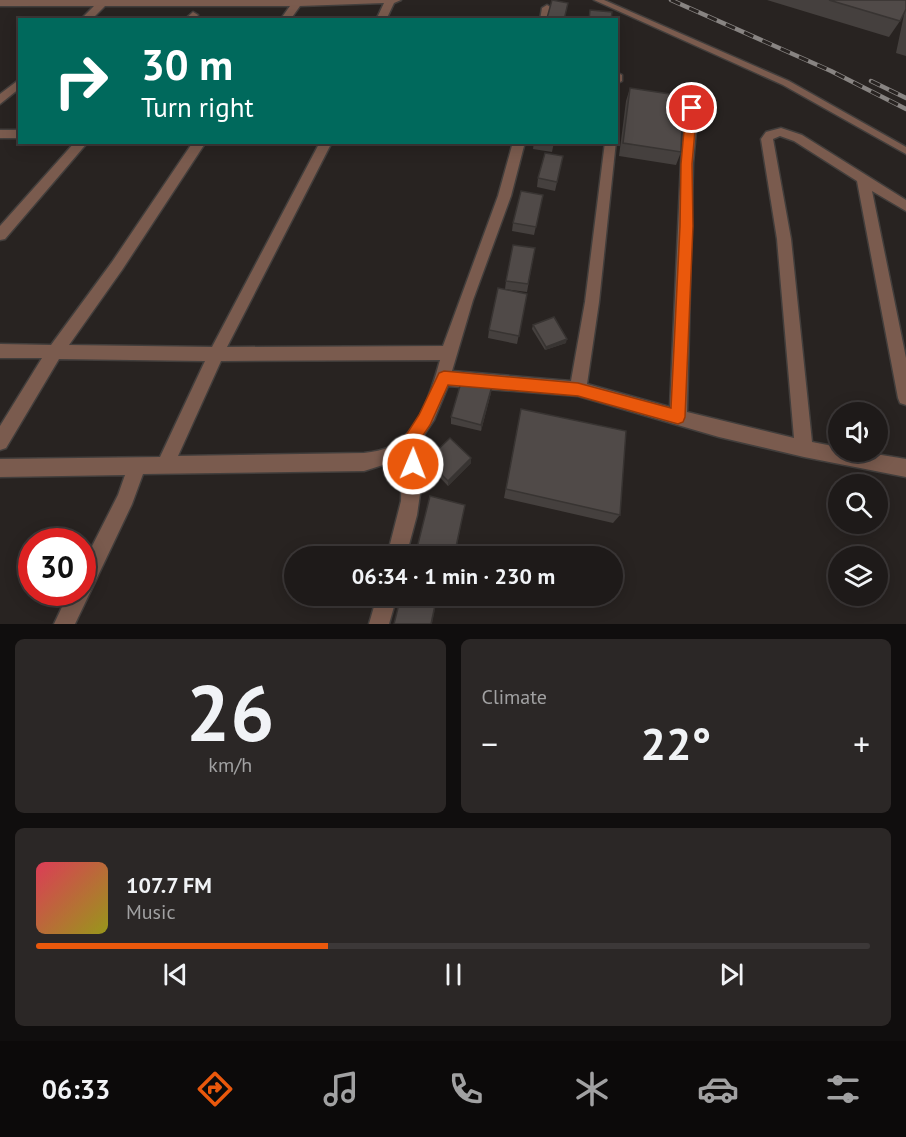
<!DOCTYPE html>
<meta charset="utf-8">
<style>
:root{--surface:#1e1a19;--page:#2b2726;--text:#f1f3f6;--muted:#a1a1a2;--line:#3c3838;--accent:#ea580c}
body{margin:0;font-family:"PT Sans",sans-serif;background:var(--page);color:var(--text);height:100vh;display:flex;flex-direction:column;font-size:22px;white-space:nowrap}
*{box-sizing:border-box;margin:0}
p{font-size:20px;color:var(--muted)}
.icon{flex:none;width:33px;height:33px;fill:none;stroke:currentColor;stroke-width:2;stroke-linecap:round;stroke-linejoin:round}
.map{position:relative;height:624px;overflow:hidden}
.details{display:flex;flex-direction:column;gap:15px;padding:15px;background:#100e0e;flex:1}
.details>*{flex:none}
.top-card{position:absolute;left:18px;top:18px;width:600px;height:126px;border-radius:0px;box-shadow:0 3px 15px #0003,0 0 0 2px var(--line);background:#00695c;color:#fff;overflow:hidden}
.controls{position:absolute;left:828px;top:402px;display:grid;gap:12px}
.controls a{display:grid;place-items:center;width:60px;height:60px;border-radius:50%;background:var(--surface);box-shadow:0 3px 15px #0003,0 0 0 2px var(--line);font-size:30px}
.speed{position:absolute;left:18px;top:528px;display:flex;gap:12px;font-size:30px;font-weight:700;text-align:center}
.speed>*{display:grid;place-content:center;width:78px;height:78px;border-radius:50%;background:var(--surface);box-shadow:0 3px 15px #0003,0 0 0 2px var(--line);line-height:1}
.speed .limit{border:9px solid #d22;background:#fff;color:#111}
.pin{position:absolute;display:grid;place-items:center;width:51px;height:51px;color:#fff;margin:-26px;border:3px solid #fff;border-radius:50%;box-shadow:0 2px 6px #0007}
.me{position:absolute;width:66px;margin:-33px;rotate:1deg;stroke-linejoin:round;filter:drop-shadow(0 0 4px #0008)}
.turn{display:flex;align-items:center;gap:21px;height:126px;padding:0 24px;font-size:27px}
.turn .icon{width:78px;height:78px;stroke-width:2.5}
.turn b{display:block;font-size:42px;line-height:51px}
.big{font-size:45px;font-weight:800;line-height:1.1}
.details .tile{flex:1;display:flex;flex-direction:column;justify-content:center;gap:9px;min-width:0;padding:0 21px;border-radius:9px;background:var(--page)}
.details .dial{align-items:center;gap:0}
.dial b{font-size:78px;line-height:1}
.song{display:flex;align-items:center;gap:18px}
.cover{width:72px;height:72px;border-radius:9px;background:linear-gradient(135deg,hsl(350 70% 55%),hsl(60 70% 35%))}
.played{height:6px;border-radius:3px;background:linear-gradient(90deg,var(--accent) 35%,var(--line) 35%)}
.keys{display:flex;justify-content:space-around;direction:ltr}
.heat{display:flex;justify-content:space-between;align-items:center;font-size:33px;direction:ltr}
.details .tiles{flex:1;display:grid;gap:15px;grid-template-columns:1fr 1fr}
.tile:last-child{grid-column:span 2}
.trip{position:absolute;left:284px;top:546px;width:339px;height:60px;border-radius:30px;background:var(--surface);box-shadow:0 3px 15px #0003,0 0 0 2px var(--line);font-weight:800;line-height:60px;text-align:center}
.dock{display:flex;height:96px;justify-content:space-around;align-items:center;background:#0c0a0a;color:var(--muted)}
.dock .icon{width:42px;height:42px}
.dock .selected{color:var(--accent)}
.dock b{font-size:27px;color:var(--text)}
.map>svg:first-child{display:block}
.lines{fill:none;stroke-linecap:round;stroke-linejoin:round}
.lane-casing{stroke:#423e3c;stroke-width:3}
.street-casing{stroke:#423e3c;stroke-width:3}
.lane{fill:#7a5b4e;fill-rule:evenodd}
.street{fill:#7a5b4e;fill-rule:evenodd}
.rail-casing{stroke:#888482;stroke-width:4.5}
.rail{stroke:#282321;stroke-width:3;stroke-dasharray:10;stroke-linecap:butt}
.wall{fill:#45403e}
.shaded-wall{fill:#383432}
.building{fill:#504a48;stroke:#383432;stroke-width:1.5}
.route{fill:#ea580c;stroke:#983908;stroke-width:1.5}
</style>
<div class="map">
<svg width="906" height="624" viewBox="0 0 906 624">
<rect width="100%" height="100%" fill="#282321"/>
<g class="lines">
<defs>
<path id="lane" d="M 594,0 L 604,0 L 789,81 L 906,147 L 906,154 L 783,85 Z"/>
<path id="street" d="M 0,0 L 401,0 L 394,3 L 386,20 L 376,20 L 384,3 L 300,6 L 290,20 L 280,20 L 290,6 L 105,6 L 91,20 L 80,20 L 94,6 L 0,6 Z
M 547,5 L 552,8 L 550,20 L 540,20 L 542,8 Z
M 193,12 L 198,15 L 195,20 L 184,20 Z
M 616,72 L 622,75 L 622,81 L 616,84 Z
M 20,79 L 20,88 L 0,104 L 0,94 Z
M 692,104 L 698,108 L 693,163 L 687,412 L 794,438 L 777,239 L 761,139 L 766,132 L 781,128 L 802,135 L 906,200 L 906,211 L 872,191 L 906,358 L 906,405 L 900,403 L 898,398 L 857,181 L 794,141 L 780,136 L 773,139 L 791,239 L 812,442 L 838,447 L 838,452 L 863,452 L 906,459 L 906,477 L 804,457 L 719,437 L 578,396 L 448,386 L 434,420 L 416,447 L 421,487 L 417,515 L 406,556 L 387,556 L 401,501 L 402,459 L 364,471 L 143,474 L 132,504 L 75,624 L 54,624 L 69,592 L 82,592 L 82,566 L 118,495 L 125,475 L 0,477 L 0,459 L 160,457 L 205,361 L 59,359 L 6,448 L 0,450 L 0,426 L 42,358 L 0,358 L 0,344 L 51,345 L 112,262 L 193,142 L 206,142 L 122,270 L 69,345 L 212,347 L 320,142 L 332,142 L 227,347 L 443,346 L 498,196 L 513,142 L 525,142 L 511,196 L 473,300 L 452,371 L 571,381 L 585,302 L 605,142 L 616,141 L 599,302 L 587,384 L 670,407 L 681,163 L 686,108 ZM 440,360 C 432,389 420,431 392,446 C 383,450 373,452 364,453 L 178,456 L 221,361 Z
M 0,130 L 20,130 L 20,138 L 0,138 Z
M 75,142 L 88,142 L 5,239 L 0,240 L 0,226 Z
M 377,596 L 397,596 L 389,624 L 369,624 Z"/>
</defs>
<use href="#lane" class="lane-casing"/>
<use href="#street" class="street-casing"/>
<use href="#lane" class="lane"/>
<use href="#street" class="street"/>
<defs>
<path id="rail" d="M 671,0 L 831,71 L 906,109
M 871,81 L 906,98"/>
</defs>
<use href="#rail" class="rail-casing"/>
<use href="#rail" class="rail"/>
</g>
<path class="wall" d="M 767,0 L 906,0 L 906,56 L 896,53 L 905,10 L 900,21 L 889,37 Z
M 630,88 L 681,152 L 676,165 L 619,156 L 626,101 Z
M 534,142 L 554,142 L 552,152 L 533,149 Z
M 563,156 L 555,191 L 537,187 L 538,178 Z
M 543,195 L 534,235 L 512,231 L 513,223 Z
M 535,248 L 527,292 L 505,289 L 506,281 Z
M 527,294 L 517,344 L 488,338 L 489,330 Z
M 533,325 L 566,343 L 545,350 L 532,329 Z
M 492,386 L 491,393 L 481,431 L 451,424 L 451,417 Z
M 521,409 L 620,515 L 613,523 L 504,498 Z
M 427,460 L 471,463 L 448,486 L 428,465 Z"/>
<path class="shaded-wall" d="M 567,339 L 566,343 L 545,350 L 546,347 Z
M 492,386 L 491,393 L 481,431 L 481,425 Z
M 471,458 L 471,463 L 448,486 L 448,481 Z
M 465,505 L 455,556 L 454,556 Z
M 437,596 L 437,599 L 432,624 L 431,624 Z"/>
<path class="building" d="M 552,0 L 568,3 L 564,20 L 547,18 Z
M 829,0 L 906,0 L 906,9 L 900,21 Z
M 590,10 L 612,12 L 611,20 L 589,20 Z
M 630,88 L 683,96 L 681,152 L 623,143 Z
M 545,153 L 563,156 L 557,182 L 538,178 Z
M 521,191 L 543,195 L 536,227 L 513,223 Z
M 513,245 L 535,248 L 528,284 L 506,281 Z
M 498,288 L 527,294 L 519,336 L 489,330 Z
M 554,317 L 567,339 L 546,347 L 533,325 Z
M 462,379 L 492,386 L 481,425 L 451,417 Z
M 521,409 L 626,431 L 620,515 L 506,489 Z
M 450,438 L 471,458 L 448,481 L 427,460 Z
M 430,496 L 465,505 L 454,556 L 415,556 Z
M 401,596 L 437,596 L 431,624 L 394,624 Z"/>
<path class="route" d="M 692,104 L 697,108 L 692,164 L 693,226 L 685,417 L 683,422 L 678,424 L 578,396 L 448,385 L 430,425 L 415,447 L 421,464 L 418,469 L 413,472 L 407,469 L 399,446 L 419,415 L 439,373 L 444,371 L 578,383 L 671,408 L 680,226 L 681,164 L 686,108 Z"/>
</svg>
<div class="controls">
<a><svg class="icon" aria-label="sound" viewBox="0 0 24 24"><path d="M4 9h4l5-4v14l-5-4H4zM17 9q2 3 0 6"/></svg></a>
<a><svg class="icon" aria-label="search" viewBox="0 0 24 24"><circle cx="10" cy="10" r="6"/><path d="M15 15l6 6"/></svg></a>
<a><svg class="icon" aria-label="layers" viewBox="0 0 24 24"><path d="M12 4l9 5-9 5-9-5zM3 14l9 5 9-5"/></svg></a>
</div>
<div class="speed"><div class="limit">30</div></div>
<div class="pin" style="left:692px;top:108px;background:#d93025"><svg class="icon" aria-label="arrive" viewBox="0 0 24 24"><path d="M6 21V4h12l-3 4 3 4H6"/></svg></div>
<svg class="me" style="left:413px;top:464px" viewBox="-20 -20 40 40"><circle r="17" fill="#ea580c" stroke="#fff" stroke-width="3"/><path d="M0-11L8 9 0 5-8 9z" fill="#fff"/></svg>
<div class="trip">06:34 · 1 min · 230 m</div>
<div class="top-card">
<div class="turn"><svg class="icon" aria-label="right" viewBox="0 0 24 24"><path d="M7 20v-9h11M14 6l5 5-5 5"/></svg><div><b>30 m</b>Turn right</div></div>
</div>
</div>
<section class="details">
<div class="tiles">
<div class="tile dial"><b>26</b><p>km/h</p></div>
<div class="tile"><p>Climate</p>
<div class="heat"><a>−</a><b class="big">22°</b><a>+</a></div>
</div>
<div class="tile">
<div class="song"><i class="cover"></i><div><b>107.7 FM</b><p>Music</p></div></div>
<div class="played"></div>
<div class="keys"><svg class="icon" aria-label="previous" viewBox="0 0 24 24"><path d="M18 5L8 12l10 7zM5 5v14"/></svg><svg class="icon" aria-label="pause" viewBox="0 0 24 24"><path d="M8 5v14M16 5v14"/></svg><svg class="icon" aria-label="next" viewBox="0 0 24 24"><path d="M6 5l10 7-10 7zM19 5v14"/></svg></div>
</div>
</div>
</section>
<nav class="dock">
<b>06:33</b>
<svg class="icon selected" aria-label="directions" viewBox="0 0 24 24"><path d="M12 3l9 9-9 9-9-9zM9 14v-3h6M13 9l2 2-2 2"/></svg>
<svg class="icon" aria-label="music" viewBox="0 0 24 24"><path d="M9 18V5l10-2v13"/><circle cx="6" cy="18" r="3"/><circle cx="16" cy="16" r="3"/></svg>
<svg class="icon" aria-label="phone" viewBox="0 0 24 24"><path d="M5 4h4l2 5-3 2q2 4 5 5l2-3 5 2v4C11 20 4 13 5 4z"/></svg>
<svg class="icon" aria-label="climate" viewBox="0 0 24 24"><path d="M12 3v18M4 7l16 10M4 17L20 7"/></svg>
<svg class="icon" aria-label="car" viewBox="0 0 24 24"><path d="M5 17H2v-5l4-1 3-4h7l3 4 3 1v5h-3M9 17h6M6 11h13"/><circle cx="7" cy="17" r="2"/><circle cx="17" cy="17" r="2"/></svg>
<svg class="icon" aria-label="filters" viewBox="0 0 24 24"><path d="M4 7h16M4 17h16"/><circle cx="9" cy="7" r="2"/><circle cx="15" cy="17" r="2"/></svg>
</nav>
